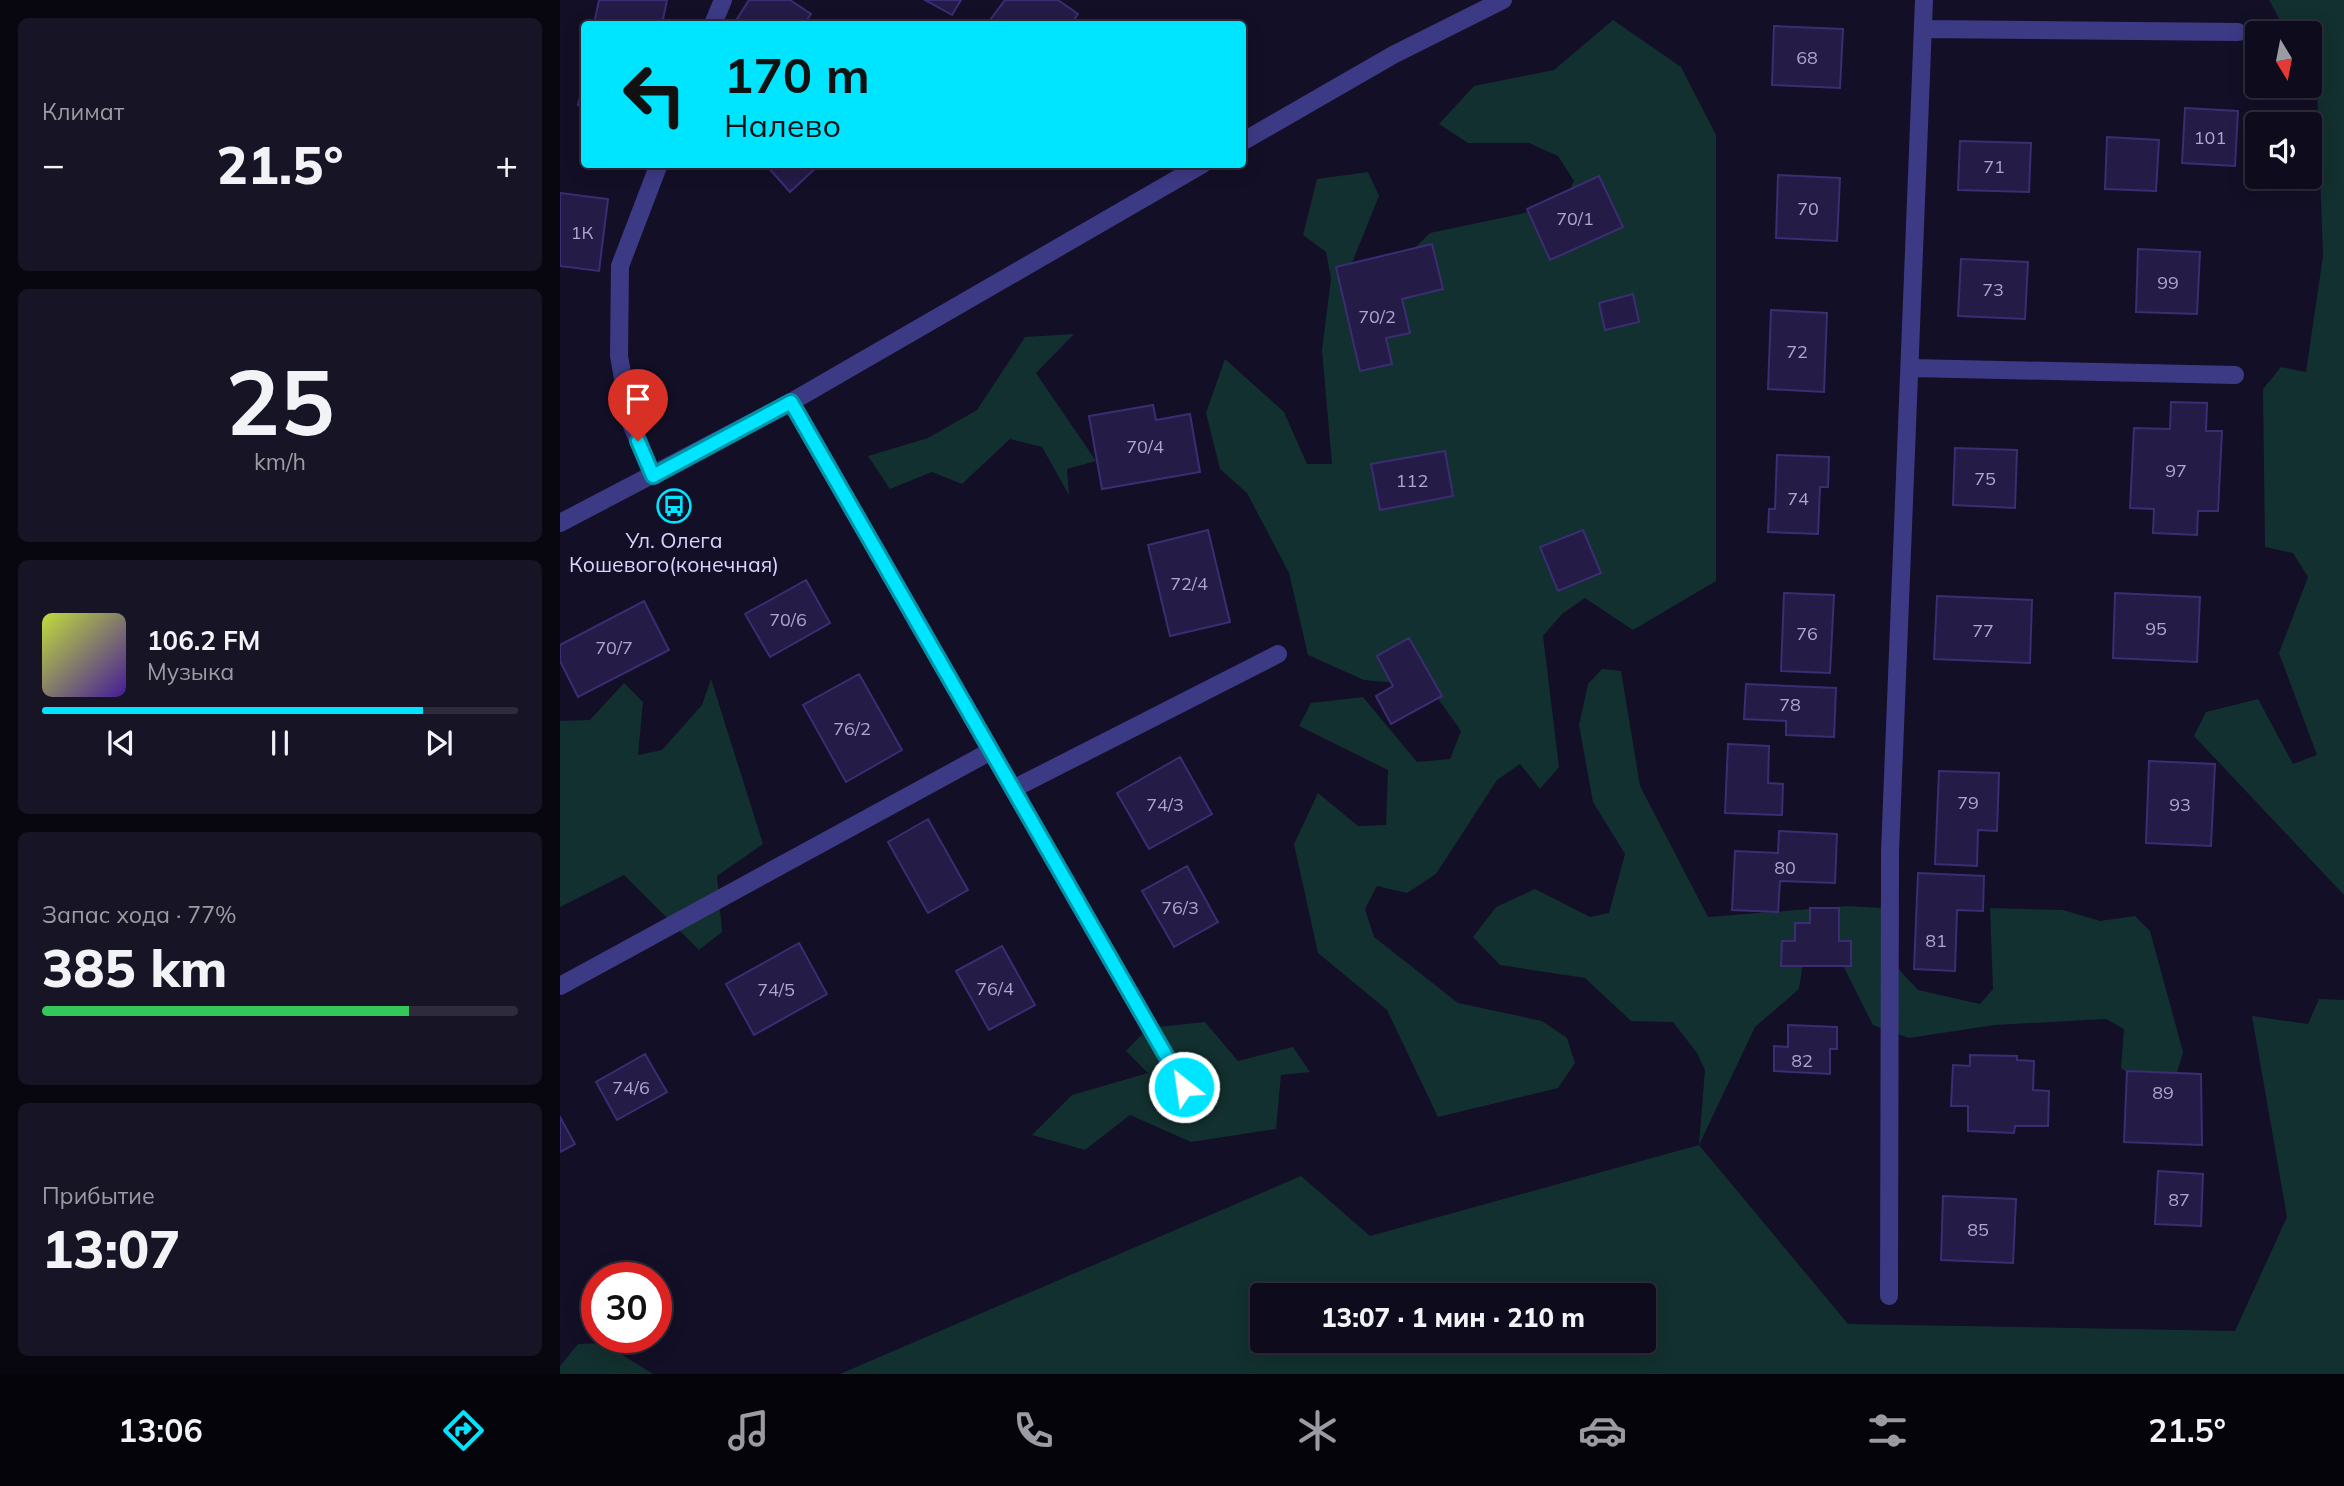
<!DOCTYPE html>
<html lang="ru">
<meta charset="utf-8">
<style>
:root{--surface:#0e0b1c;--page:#171425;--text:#f1f3f6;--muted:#9b9ba3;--line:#2e2b3b;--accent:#00e5ff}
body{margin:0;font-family:Mulish,sans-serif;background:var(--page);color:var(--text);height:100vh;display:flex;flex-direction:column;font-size:26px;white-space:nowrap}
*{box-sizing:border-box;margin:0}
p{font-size:23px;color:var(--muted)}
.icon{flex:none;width:38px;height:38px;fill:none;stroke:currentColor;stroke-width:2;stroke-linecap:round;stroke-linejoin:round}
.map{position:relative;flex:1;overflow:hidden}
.details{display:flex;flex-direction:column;gap:18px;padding:18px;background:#08060f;width:560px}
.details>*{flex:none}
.hud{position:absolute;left:21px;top:21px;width:665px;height:147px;border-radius:7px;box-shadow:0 4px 18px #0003,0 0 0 2px var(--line);background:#00e5ff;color:#111;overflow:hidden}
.needle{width:46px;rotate:170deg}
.fabs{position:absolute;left:1685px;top:21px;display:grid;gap:14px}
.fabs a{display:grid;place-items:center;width:77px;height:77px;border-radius:7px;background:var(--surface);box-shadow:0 4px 18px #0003,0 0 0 2px var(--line);font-size:35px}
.speed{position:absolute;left:21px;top:1262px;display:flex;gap:14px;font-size:35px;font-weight:700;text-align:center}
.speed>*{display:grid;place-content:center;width:91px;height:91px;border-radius:50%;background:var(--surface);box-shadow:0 4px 18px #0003,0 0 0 2px var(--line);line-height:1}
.speed .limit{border:10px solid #d22;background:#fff;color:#111}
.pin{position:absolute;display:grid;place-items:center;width:60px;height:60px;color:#fff;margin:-72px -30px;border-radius:50% 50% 50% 0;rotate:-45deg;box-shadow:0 0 7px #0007}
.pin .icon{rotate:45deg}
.me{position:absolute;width:77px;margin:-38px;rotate:330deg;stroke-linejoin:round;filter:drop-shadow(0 0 5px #0008)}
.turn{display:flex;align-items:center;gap:24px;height:147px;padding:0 28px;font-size:32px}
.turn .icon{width:91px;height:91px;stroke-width:2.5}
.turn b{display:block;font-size:49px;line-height:60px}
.big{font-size:52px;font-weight:800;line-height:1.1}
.details .widget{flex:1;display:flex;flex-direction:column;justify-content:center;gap:10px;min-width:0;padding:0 24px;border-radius:10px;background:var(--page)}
.details .dial{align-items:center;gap:0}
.dial b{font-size:91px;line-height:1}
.song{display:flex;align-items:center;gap:21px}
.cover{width:84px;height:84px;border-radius:10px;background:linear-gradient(135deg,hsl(70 70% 55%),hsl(260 70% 35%))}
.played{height:7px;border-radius:4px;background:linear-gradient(90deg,var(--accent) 80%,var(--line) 80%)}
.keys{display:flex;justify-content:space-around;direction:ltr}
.heat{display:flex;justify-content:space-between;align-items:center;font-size:38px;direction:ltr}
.charge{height:10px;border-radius:5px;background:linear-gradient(90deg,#34c759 77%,var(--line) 0)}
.trip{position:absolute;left:690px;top:1283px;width:406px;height:70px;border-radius:7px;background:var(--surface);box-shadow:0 4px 18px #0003,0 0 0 2px var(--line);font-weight:800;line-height:70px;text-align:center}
.tabs{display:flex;height:112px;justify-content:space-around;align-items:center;background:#06040b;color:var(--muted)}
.tabs .icon{width:49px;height:49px}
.tabs .on{color:var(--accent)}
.tabs b{font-size:32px;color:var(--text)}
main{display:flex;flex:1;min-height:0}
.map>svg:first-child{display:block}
.green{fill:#12302f;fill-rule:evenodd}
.building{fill:#241b47;stroke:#3b2d73;stroke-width:2}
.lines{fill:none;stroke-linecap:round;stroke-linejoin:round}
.minor{stroke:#3d3a85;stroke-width:18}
.route-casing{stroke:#0095a6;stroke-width:18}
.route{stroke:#00e5ff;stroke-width:12}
.labels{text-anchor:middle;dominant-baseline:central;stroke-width:7;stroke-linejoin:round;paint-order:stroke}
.number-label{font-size:18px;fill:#aca6d1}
.poi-label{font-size:21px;fill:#d9d4ff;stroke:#130f26}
</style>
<main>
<section class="details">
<div class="widget"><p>Климат</p>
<div class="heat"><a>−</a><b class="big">21.5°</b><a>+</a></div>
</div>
<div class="widget dial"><b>25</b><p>km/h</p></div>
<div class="widget">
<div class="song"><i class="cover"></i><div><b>106.2 FM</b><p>Музыка</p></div></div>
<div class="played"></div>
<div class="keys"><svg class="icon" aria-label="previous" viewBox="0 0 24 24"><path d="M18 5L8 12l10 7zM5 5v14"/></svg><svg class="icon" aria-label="pause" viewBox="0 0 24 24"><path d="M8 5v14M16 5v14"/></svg><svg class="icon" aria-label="next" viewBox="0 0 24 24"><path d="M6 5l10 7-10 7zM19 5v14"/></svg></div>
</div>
<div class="widget"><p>Запас хода · 77%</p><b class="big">385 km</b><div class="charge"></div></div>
<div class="widget"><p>Прибытие</p><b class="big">13:07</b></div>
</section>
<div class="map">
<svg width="1784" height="1374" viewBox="0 0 1784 1374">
<rect width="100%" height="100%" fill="#130f26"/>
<path class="green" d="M 1709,0 L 1784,0 L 1784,895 L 1634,736 L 1646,712 L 1698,699 L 1733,764 L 1757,755 L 1719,653 L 1748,577 L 1733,553 L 1705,547 L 1703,389 L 1721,367 L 1746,372 L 1763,256 L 1757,89 L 1750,77 L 1750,33 L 1727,33 Z
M 1053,20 L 1121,67 L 1156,135 L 1156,581 L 1073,630 L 1025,598 L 1002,614 L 983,636 L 999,767 L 980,789 L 960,764 L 937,780 L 876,874 L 847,893 L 817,886 L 805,909 L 814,937 L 898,1003 L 982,1021 L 1007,1038 L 1015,1063 L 998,1088 L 878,1117 L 827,1010 L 758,953 L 734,844 L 758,793 L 798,826 L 826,825 L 828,770 L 739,726 L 751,703 L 803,697 L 857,762 L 890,759 L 901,731 L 869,686 L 804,680 L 748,655 L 729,573 L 687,493 L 660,469 L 646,413 L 665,359 L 724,412 L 747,464 L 772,464 L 762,350 L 771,279 L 766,252 L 743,235 L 757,179 L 808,172 L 819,196 L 787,275 L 828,274 L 870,233 L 1002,205 L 1014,181 L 998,156 L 969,143 L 908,143 L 879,124 L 914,86 L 994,70 Z
M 514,334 L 476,373 L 536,461 L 507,469 L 509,495 L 482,447 L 450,439 L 402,484 L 372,472 L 330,489 L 308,456 L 368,438 L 417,410 L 465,337 Z
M 1042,669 L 1061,671 L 1080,786 L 1148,917 L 1287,906 L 1323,908 L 1332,962 L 1358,990 L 1420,1004 L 1433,989 L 1430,908 L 1503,910 L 1540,921 L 1575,916 L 1590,931 L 1623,1052 L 1617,1073 L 1578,1080 L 1561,1068 L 1564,1029 L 1546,1019 L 1434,1025 L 1349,1038 L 1313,1025 L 1278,956 L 1248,930 L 1239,989 L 1195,1027 L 1139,1145 L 1288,1324 L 1675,1331 L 1727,1217 L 1692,1016 L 1748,1024 L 1759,999 L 1784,1000 L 1784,1374 L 280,1374 L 741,1176 L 810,1236 L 1139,1145 L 1145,1070 L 1137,1053 L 1113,1022 L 1071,1021 L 1025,978 L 940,965 L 913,937 L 936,907 L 975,889 L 1030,917 L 1049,913 L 1065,854 L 1033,802 L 1019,725 L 1028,684 ZM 702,1295 L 1083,1295 L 1083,1340 L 702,1340 Z
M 151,679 L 203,844 L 157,876 L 162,932 L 139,950 L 64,875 L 0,907 L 0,721 L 30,720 L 64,683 L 83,702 L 78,755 L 102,750 L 142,705 Z
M 645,1022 L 678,1061 L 733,1047 L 750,1072 L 721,1075 L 716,1129 L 631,1142 L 570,1115 L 525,1150 L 472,1135 L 512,1095 L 588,1073 L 566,1051 L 588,1028 Z
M 43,1343 L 93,1374 L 0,1374 L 0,1366 L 18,1344 Z"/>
<path class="building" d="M 39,0 L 107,0 L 102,24 L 34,24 Z
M 189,0 L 230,0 L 251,14 L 244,24 L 186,24 L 177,19 Z
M 365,0 L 401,0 L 392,15 Z
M 445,0 L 498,0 L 518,14 L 511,24 L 427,24 Z
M 1214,26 L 1283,29 L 1280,88 L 1212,85 Z
M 24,81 L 24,106 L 18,105 Z
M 1625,108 L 1678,111 L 1675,166 L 1622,163 Z
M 1547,137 L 1599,140 L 1596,191 L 1545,189 Z
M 1400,141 L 1471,143 L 1469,192 L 1398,190 Z
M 205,164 L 260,164 L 230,192 Z
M 1218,175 L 1280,178 L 1277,241 L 1216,238 Z
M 1039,176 L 1063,227 L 990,260 L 967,209 Z
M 0,193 L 48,199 L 39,271 L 0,266 Z
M 872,244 L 883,289 L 842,299 L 850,333 L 826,338 L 832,364 L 800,371 L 776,267 Z
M 1578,249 L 1640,252 L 1637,314 L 1576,312 Z
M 1401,259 L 1468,262 L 1465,319 L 1398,316 Z
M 1073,294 L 1079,322 L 1045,330 L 1039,303 Z
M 1211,310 L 1267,313 L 1264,392 L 1208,389 Z
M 1611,402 L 1647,403 L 1646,431 L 1662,431 L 1658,511 L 1638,511 L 1637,535 L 1593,533 L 1594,509 L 1570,508 L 1574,428 L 1610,429 Z
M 593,405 L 596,420 L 630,414 L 640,472 L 542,489 L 529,416 Z
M 1395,448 L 1457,450 L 1455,508 L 1393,505 Z
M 885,451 L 893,496 L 820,510 L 811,464 Z
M 1217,455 L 1269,457 L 1268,487 L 1260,487 L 1258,534 L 1208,532 L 1209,509 L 1215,509 Z
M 648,530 L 670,622 L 610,636 L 588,545 Z
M 1023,530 L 1041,573 L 998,591 L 980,547 Z
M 246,580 L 270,623 L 210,657 L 185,614 Z
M 1224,593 L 1274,595 L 1270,673 L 1221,671 Z
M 1555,593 L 1640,597 L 1637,662 L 1553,658 Z
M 1377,596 L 1472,600 L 1470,663 L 1374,659 Z
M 84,601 L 109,650 L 18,697 L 0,661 L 0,645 Z
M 849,638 L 882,696 L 831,724 L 816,696 L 833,686 L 817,656 Z
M 299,674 L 342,750 L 286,782 L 243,705 Z
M 1186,684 L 1276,688 L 1274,737 L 1226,735 L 1226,721 L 1184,719 Z
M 1168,744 L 1209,746 L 1208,783 L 1223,784 L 1222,815 L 1165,813 Z
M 620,757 L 652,814 L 589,849 L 557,793 Z
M 1589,761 L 1655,764 L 1651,846 L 1586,843 Z
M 1379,771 L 1439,773 L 1437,831 L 1418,830 L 1417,866 L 1375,864 Z
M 368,819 L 408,890 L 368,913 L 328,842 Z
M 1219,831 L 1277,834 L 1275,883 L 1220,881 L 1218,912 L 1172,910 L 1175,851 L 1218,853 Z
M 627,866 L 658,922 L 614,947 L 582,891 Z
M 1358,873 L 1424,876 L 1423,911 L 1397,910 L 1395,971 L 1354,969 Z
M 1250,908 L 1279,908 L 1279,941 L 1291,941 L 1291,966 L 1221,966 L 1222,941 L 1235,941 L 1235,923 L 1250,923 Z
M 239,943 L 267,994 L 194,1035 L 166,984 Z
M 442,946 L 475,1005 L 429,1030 L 396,971 Z
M 1228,1025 L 1277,1027 L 1277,1049 L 1270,1049 L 1270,1074 L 1214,1071 L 1214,1046 L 1228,1047 Z
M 85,1054 L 107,1092 L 57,1120 L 36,1082 Z
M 1410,1055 L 1457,1056 L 1457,1060 L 1474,1061 L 1473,1090 L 1489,1091 L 1488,1126 L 1455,1126 L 1454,1133 L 1408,1131 L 1408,1106 L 1391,1106 L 1393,1065 L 1410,1066 Z
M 1567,1071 L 1641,1074 L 1642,1145 L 1564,1142 Z
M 0,1117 L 15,1144 L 0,1152 Z
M 1598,1171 L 1643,1174 L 1641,1226 L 1595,1224 Z
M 1383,1196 L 1456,1199 L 1453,1263 L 1381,1260 Z"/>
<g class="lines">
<path class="minor" d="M 153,24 L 163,0
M 1363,29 L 1678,32
M 682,142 L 833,55 L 943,0
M 1351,368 L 1675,375
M 231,402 L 624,1087
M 93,476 L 71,423 L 59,356 L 60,266 L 99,164
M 0,523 L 231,402 L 643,164
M 453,789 L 718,654
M 0,986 L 431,751
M 1329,1296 L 1330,852 L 1364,0"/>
</g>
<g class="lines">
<defs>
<path id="route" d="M 78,441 L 93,476 L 231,402 L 624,1087"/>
</defs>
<use href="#route" class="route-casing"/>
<use href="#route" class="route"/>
</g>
<defs>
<symbol id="bus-ring" viewBox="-11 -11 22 22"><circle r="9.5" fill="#130f26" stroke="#00e5ff" stroke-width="1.5"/><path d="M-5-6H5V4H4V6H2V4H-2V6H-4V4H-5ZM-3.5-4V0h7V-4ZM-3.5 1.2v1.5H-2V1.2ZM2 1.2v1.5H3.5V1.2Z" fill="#00e5ff"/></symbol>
</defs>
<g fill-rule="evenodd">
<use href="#bus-ring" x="95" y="487" width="38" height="38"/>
</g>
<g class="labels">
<g class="number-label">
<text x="1247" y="57">68</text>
<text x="1650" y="137">101</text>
<text x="1434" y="166">71</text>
<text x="1248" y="208">70</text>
<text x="1015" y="218">70/1</text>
<text x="22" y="232">1К</text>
<text x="1608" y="282">99</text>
<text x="1433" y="289">73</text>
<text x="817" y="316">70/2</text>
<text x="1237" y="351">72</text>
<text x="585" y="446">70/4</text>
<text x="1616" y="470">97</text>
<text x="1425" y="478">75</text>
<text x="852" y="480">112</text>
<text x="1238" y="498">74</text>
<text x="629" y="583">72/4</text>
<text x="228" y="619">70/6</text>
<text x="1596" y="628">95</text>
<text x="1423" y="630">77</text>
<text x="1247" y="633">76</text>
<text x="54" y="647">70/7</text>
<text x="1230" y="704">78</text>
<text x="292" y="728">76/2</text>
<text x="1408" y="802">79</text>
<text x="605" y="804">74/3</text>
<text x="1620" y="804">93</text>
<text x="1225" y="867">80</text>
<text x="620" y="907">76/3</text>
<text x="1376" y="940">81</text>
<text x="435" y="988">76/4</text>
<text x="216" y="989">74/5</text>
<text x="1242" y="1060">82</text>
<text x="71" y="1087">74/6</text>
<text x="1603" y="1092">89</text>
<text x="1619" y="1199">87</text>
<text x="1418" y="1229">85</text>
</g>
<g class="poi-label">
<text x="114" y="540">Ул. Олега<tspan x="114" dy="24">Кошевого(конечная)</tspan></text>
</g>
</g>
</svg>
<div class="fabs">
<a><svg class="needle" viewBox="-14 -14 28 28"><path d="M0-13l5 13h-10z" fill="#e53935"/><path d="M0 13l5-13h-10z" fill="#9b9ba3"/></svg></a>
<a><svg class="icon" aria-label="sound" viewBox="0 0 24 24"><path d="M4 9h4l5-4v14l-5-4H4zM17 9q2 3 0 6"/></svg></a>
</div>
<div class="speed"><div class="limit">30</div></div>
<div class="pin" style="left:78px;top:441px;background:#d93025"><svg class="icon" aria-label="arrive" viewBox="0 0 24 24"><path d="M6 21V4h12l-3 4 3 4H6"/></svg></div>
<svg class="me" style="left:624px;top:1087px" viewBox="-20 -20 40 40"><circle r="17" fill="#00e5ff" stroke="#fff" stroke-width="3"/><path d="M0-11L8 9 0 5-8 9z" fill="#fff"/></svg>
<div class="trip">13:07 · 1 мин · 210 m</div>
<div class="hud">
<div class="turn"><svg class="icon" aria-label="left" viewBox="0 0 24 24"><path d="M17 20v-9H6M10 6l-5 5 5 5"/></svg><div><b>170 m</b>Налево</div></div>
</div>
</div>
</main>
<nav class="tabs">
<b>13:06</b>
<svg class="icon on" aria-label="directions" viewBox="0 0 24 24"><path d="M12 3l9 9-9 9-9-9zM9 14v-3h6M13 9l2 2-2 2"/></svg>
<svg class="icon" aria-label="music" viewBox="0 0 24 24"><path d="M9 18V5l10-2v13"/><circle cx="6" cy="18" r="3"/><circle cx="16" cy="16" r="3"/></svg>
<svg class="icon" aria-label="phone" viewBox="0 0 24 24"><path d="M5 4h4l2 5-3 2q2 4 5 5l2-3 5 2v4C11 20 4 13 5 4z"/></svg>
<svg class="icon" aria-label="climate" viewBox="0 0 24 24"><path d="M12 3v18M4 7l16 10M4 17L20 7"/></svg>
<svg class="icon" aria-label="car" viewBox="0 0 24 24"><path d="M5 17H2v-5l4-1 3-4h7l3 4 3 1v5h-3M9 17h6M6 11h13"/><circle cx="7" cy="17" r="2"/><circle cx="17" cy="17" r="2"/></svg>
<svg class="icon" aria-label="filters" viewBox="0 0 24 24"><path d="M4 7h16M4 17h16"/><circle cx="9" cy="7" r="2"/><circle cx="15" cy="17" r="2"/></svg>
<b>21.5°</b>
</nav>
